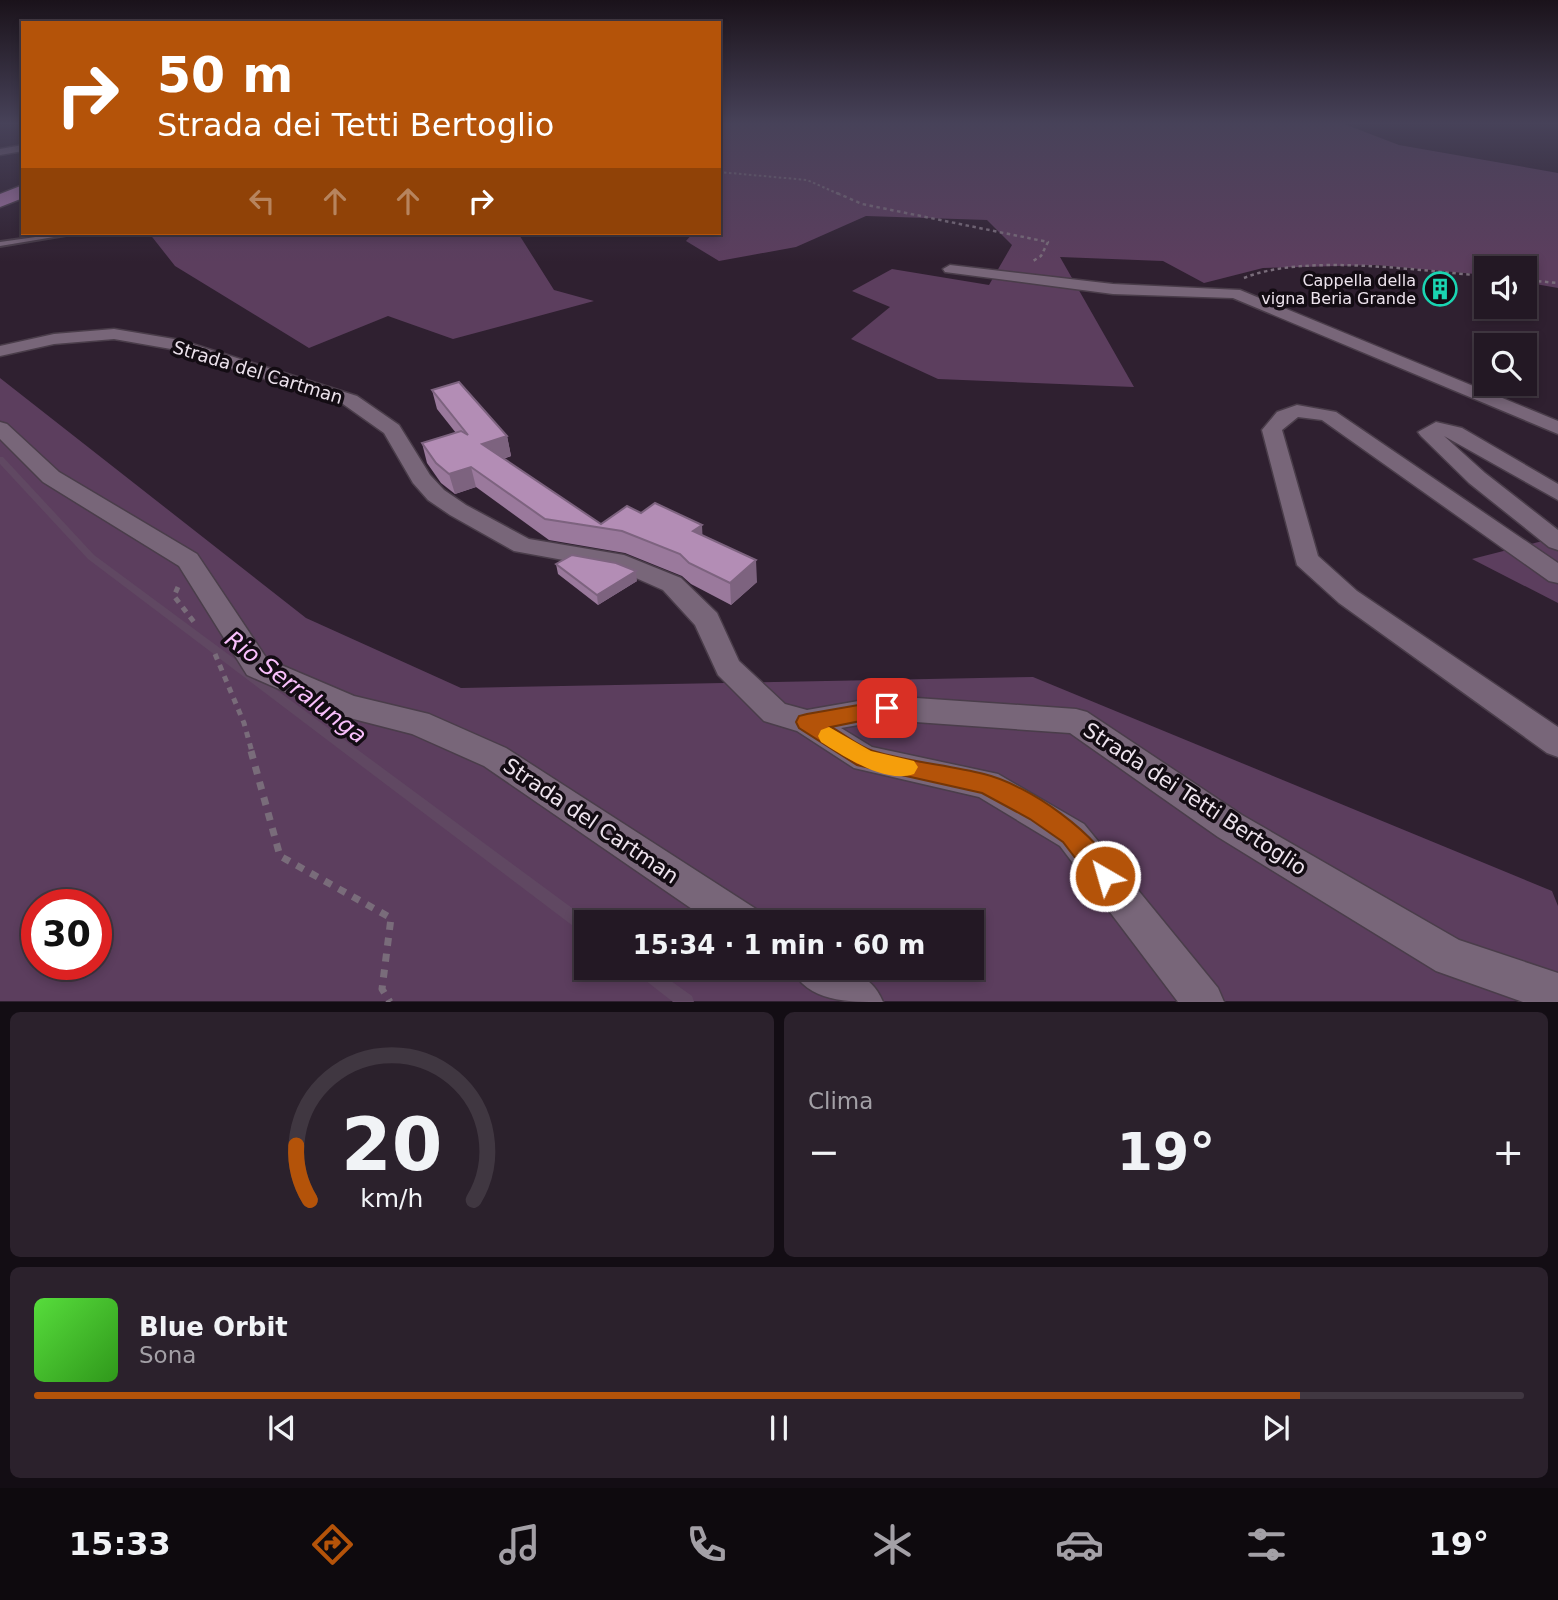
<!DOCTYPE html>
<html lang="it">
<meta charset="utf-8">
<style>
:root{--surface:#231824;--page:#2b212c;--text:#f1f3f6;--muted:#a3a0a6;--line:#403741;--accent:#b45309}
body{margin:0;font-family:"DejaVu Sans",sans-serif;background:var(--page);color:var(--text);height:100vh;display:flex;flex-direction:column;font-size:26px;white-space:nowrap}
*{box-sizing:border-box;margin:0}
p{font-size:23px;color:var(--muted)}
.icon{flex:none;width:38px;height:38px;fill:none;stroke:currentColor;stroke-width:2;stroke-linecap:round;stroke-linejoin:round}
.map{position:relative;height:1002px;overflow:hidden}
.details{display:flex;flex-direction:column;gap:10px;padding:10px;background:#130d14;flex:1}
.details>*{flex:none}
.banner{position:absolute;left:21px;top:21px;width:700px;height:214px;border-radius:0px;box-shadow:0 4px 10px #0003,0 0 0 2px var(--line);background:#b45309;color:#fff;overflow:hidden}
.controls{position:absolute;left:1474px;top:256px;display:grid;gap:14px}
.controls a{display:grid;place-items:center;width:63px;height:63px;border-radius:0px;background:var(--surface);box-shadow:0 4px 10px #0003,0 0 0 2px var(--line);font-size:35px}
.speed{position:absolute;left:21px;top:889px;display:flex;gap:14px;font-size:35px;font-weight:700;text-align:center}
.speed>*{display:grid;place-content:center;width:91px;height:91px;border-radius:50%;background:var(--surface);box-shadow:0 4px 10px #0003,0 0 0 2px var(--line);line-height:1}
.speed .limit{border:10px solid #d22;background:#fff;color:#111}
.pin{position:absolute;display:grid;place-items:center;width:60px;height:60px;color:#fff;margin:-30px;border-radius:14px;box-shadow:0 4px 10px #0006}
.me{position:absolute;width:77px;margin:-38px;rotate:322deg;stroke-linejoin:round;filter:drop-shadow(0 0 5px #0008)}
.turn{display:flex;align-items:center;gap:24px;height:147px;padding:0 21px;font-size:32px}
.turn .icon{width:91px;height:91px;stroke-width:2.5}
.turn b{display:block;font-size:49px;line-height:60px}
.lanes{display:flex;align-items:center;height:66px;padding:0 21px;background:#0003;justify-content:center;gap:35px;direction:ltr}
.lanes .off{opacity:.35}
.big{font-size:52px;font-weight:700;line-height:1.1}
.details .widget{flex:1;display:flex;flex-direction:column;justify-content:center;gap:10px;min-width:0;padding:0 24px;border-radius:10px;background:var(--page)}
.details .dial{align-items:center;gap:0}
.dial svg{height:182px;overflow:visible;fill:none;stroke:var(--line);stroke-width:7;stroke-linecap:round;text-anchor:middle}
.dial text{fill:var(--text);stroke:none}
.song{display:flex;align-items:center;gap:21px}
.cover{width:84px;height:84px;border-radius:10px;background:linear-gradient(135deg,hsl(110 70% 55%),hsl(110 70% 35%))}
.played{height:7px;border-radius:4px;background:linear-gradient(90deg,var(--accent) 85%,var(--line) 85%)}
.keys{display:flex;justify-content:space-around;direction:ltr}
.heat{display:flex;justify-content:space-between;align-items:center;font-size:38px;direction:ltr}
.details .tiles{flex:1;display:grid;gap:10px;grid-template-columns:1fr 1fr}
.widget:last-child{grid-column:span 2}
.trip{position:absolute;left:574px;top:910px;width:410px;height:70px;border-radius:0px;background:var(--surface);box-shadow:0 4px 10px #0003,0 0 0 2px var(--line);font-weight:700;line-height:70px;text-align:center}
.tabs{display:flex;height:112px;justify-content:space-around;align-items:center;background:#0e0a0e;color:var(--muted)}
.tabs .icon{width:49px;height:49px}
.tabs .selected{color:var(--accent)}
.tabs b{font-size:32px;color:var(--text)}
.map>svg:first-child{display:block}
.green{fill:#5c3e5e;fill-rule:evenodd}
.lines{fill:none;stroke-linecap:round;stroke-linejoin:round}
.stream{fill:#604862;fill-rule:evenodd}
.lane-casing{stroke:#4a3d4a;stroke-width:4}
.street-casing{stroke:#4a3d4a;stroke-width:3}
.primary-casing{stroke:#4a3d4a;stroke-width:3}
.path-far3{stroke:#796c7a;stroke-width:2;stroke-dasharray:2.5 2.5;stroke-linecap:butt}
.path-far2{stroke:#796c7a;stroke-width:2.5;stroke-dasharray:3.5 3.5;stroke-linecap:butt}
.path-far1{stroke:#796c7a;stroke-width:5;stroke-dasharray:6 6;stroke-linecap:butt}
.path{stroke:#796c7a;stroke-width:7;stroke-dasharray:8 8;stroke-linecap:butt}
.lane{fill:#786679;fill-rule:evenodd}
.street{fill:#786679;fill-rule:evenodd}
.primary{fill:#9f72a2;fill-rule:evenodd}
.wall{fill:#9a799c}
.shaded-wall{fill:#7d637f}
.building{fill:#b38db5;stroke:#7d637f;stroke-width:2}
.route{fill:#b45309;stroke:#753606;stroke-width:2}
.slow{fill:#f59e0b}
.labels{text-anchor:middle;dominant-baseline:central;stroke-width:7;stroke-linejoin:round;paint-order:stroke}
.far-poi-label{font-size:16px;fill:#ede3ed;stroke:#130c13;text-anchor:end}
.street-label{font-size:18px;fill:#ede3ed;stroke:#130c13}
.near-street-label{font-size:21px;fill:#ede3ed;stroke:#130c13}
.near-water-label{font-size:23px;font-style:italic;fill:#fac0fd;stroke:#130c13}
</style>
<div class="map">
<svg width="1558" height="1002" viewBox="0 0 1558 1002">
<rect width="100%" height="100%" fill="#2f2030"/>
<path class="green" d="M 719,122 L 1358,122 L 1344,124 L 1399,145 L 1558,173 L 1558,288 L 1524,282 L 1524,268 L 1486,268 L 1486,275 L 1376,265 L 1263,268 L 1204,283 L 1163,261 L 1060,257 L 1134,387 L 938,379 L 851,339 L 890,307 L 852,291 L 892,269 L 989,285 L 1012,245 L 987,220 L 866,216 L 796,247 L 719,261 L 686,241 L 693,233 L 719,233 Z
M 149,233 L 518,233 L 554,290 L 594,301 L 453,339 L 388,316 L 309,348 L 175,266 Z
M 0,378 L 306,618 L 461,688 L 1033,677 L 1552,891 L 1558,906 L 1558,1001 L 0,1001 ZM 37,905 L 96,905 L 96,964 L 37,964 ZM 586,922 L 971,922 L 971,968 L 586,968 Z
M 1558,537 L 1558,603 L 1472,559 Z"/>
<g class="lines">
<path class="stream" d="M 0,457 L 3,457 L 94,555 L 591,922 L 586,922 L 586,934 L 581,932 L 88,559 L 0,464 Z
M 633,968 L 653,968 L 692,996 L 694,1002 L 673,1002 L 636,973 Z"/>
<defs>
<path id="lane" d="M 64,233 L 78,233 L 0,246 L 0,242 Z"/>
<path id="street" d="M 23,145 L 23,151 L 0,155 L 0,149 Z
M 950,265 L 1113,284 L 1240,290 L 1558,421 L 1558,434 L 1233,298 L 1113,294 L 945,272 L 943,269 Z
M 114,329 L 180,340 L 357,396 L 399,425 L 430,475 L 444,490 L 466,505 L 529,539 L 624,555 L 681,578 L 717,613 L 739,661 L 785,704 L 807,710 L 887,696 L 1076,709 L 1087,712 L 1242,815 L 1459,940 L 1558,973 L 1558,1002 L 1523,1002 L 1436,971 L 1218,837 L 1070,733 L 887,720 L 841,728 L 872,747 L 998,774 L 1084,824 L 1218,988 L 1224,1002 L 1178,1002 L 1060,846 L 979,797 L 854,768 L 797,731 L 764,721 L 718,675 L 695,625 L 663,590 L 618,570 L 514,551 L 450,515 L 428,500 L 413,483 L 384,433 L 343,404 L 171,349 L 114,339 L 54,344 L 0,356 L 0,346 L 54,334 Z
M 1297,405 L 1336,412 L 1558,563 L 1558,583 L 1549,581 L 1322,420 L 1298,417 L 1282,430 L 1318,556 L 1357,591 L 1558,727 L 1558,757 L 1547,753 L 1339,603 L 1297,565 L 1262,430 L 1277,412 Z
M 0,422 L 7,424 L 59,472 L 197,554 L 267,659 L 354,696 L 429,714 L 506,748 L 756,909 L 762,922 L 711,922 L 484,766 L 412,734 L 338,715 L 247,675 L 179,566 L 43,482 L 0,439 Z
M 1436,422 L 1462,428 L 1558,484 L 1558,500 L 1444,436 L 1485,473 L 1558,530 L 1558,550 L 1549,547 L 1469,483 L 1421,436 L 1418,432 Z
M 791,968 C 826,966 868,964 883,1002 C 847,1002 808,1002 791,968 Z"/>
<path id="primary" d="M 23,185 L 23,198 L 0,207 L 0,194 Z"/>
</defs>
<use href="#lane" class="lane-casing"/>
<use href="#street" class="street-casing"/>
<use href="#primary" class="primary-casing"/>
<path class="path-far3" d="M 719,172 L 807,180 L 841,195"/>
<path class="path-far2" d="M 837,193 L 862,204 L 1048,242 L 1041,256 L 1033,261
M 1244,278 C 1304,253 1420,271 1486,276
M 1524,280 L 1558,283"/>
<path class="path-far1" d="M 178,587 L 174,596 L 197,626
M 215,654 L 244,723 L 252,752"/>
<path class="path" d="M 251,751 L 280,856 L 391,918 L 382,989 L 390,1002"/>
<use href="#lane" class="lane"/>
<use href="#street" class="street"/>
<use href="#primary" class="primary"/>
</g>
<path class="wall" d="M 432,390 L 507,436 L 511,456 L 503,459 L 601,524 L 641,513 L 702,525 L 702,535 L 757,582 L 731,605 L 691,584 L 682,576 L 625,553 L 549,540 L 476,487 L 455,494 L 441,483 L 427,463 L 422,443 L 456,433 L 437,409 Z
M 556,564 L 637,581 L 598,605 L 558,574 Z"/>
<path class="shaded-wall" d="M 507,436 L 511,456 L 486,464 L 482,444 Z
M 471,467 L 476,487 L 455,494 L 449,474 Z
M 702,525 L 703,546 L 693,531 Z
M 756,560 L 757,582 L 731,605 L 730,583 Z
M 636,571 L 637,581 L 598,605 L 597,595 Z"/>
<path class="building" d="M 459,382 L 507,436 L 482,444 L 601,524 L 627,506 L 641,513 L 655,503 L 702,525 L 693,531 L 756,560 L 730,583 L 689,563 L 680,554 L 622,531 L 545,519 L 471,467 L 449,474 L 436,463 L 422,443 L 461,431 L 468,435 L 432,390 Z
M 572,555 L 616,563 L 636,571 L 597,595 L 556,564 Z"/>
<linearGradient id="sky" x2="0" y2="1"><stop stop-color="#1a121a"/><stop offset="0.47" stop-color="#474259"/><stop offset="1" stop-color="#474259" stop-opacity="0"/></linearGradient>
<rect width="1558" height="262" fill="url(#sky)"/>
<path class="route" d="M 887,700 L 895,702 L 898,708 L 895,714 L 831,727 C 844,734 859,747 873,751 C 909,762 948,765 984,774 C 1029,785 1099,834 1117,876 L 1114,885 L 1105,888 L 1096,885 L 1063,842 L 1030,819 L 982,793 L 857,765 L 799,728 L 796,722 L 799,716 L 807,714 Z"/>
<path class="slow" d="M 829,727 L 871,751 L 914,761 L 918,767 L 914,774 C 885,784 845,757 821,742 L 818,736 L 821,730 Z"/>
<defs>
<symbol id="building-ring" viewBox="-11 -11 22 22"><circle r="9.5" fill="#130c13" stroke="#1ad5b2" stroke-width="1.5"/><path d="M-4-6H4V6H1V3H-1V6H-4ZM-2.5-4.3h1.7v1.8h-1.7ZM.8-4.3h1.7v1.8H.8ZM-2.5-1h1.7V.8h-1.7ZM.8-1h1.7V.8H.8Z" fill="#1ad5b2"/></symbol>
</defs>
<g fill-rule="evenodd">
<use href="#building-ring" x="1421" y="270" width="38" height="38"/>
</g>
<g class="labels">
<g class="far-poi-label">
<text x="1416" y="280">Cappella della<tspan x="1416" dy="18">vigna Beria Grande</tspan></text>
</g>
<g class="street-label">
<text transform="translate(258 372) rotate(17)">Strada del Cartman</text>
</g>
<g class="near-street-label">
<text transform="translate(1195 799) rotate(33)">Strada dei Tetti Bertoglio</text>
<text transform="translate(591 821) rotate(34)">Strada del Cartman</text>
</g>
<g class="near-water-label">
<text transform="translate(296 687) rotate(37)">Rio Serralunga</text>
</g>
</g>
</svg>
<div class="controls">
<a><svg class="icon" aria-label="sound" viewBox="0 0 24 24"><path d="M4 9h4l5-4v14l-5-4H4zM17 9q2 3 0 6"/></svg></a>
<a><svg class="icon" aria-label="search" viewBox="0 0 24 24"><circle cx="10" cy="10" r="6"/><path d="M15 15l6 6"/></svg></a>
</div>
<div class="speed"><div class="limit">30</div></div>
<div class="pin" style="left:887px;top:708px;background:#d93025"><svg class="icon" aria-label="arrive" viewBox="0 0 24 24"><path d="M6 21V4h12l-3 4 3 4H6"/></svg></div>
<svg class="me" style="left:1105px;top:876px" viewBox="-20 -20 40 40"><circle r="17" fill="#b45309" stroke="#fff" stroke-width="3"/><path d="M0-11L8 9 0 5-8 9z" fill="#fff"/></svg>
<div class="trip">15:34 · 1 min · 60 m</div>
<div class="banner">
<div class="turn"><svg class="icon" aria-label="right" viewBox="0 0 24 24"><path d="M7 20v-9h11M14 6l5 5-5 5"/></svg><div><b>50 m</b>Strada dei Tetti Bertoglio</div></div>
<div class="lanes"><svg class="icon off" aria-label="left" viewBox="0 0 24 24"><path d="M17 20v-9H6M10 6l-5 5 5 5"/></svg><svg class="icon off" aria-label="ahead" viewBox="0 0 24 24"><path d="M12 20V5M6 11l6-6 6 6"/></svg><svg class="icon off" aria-label="ahead" viewBox="0 0 24 24"><path d="M12 20V5M6 11l6-6 6 6"/></svg><svg class="icon" aria-label="right" viewBox="0 0 24 24"><path d="M7 20v-9h11M14 6l5 5-5 5"/></svg></div>
</div>
</div>
<section class="details">
<div class="tiles">
<div class="widget dial"><svg viewBox="0 0 100 80">
<path d="M14 69A42 42 0 1 1 86 69"/>
<path d="M14 69A42 42 0 0 1 8 45" stroke="#b45309"/>
<text x="50" y="56" font-size="32" font-weight="700">20</text>
<text x="50" y="72" font-size="11">km/h</text>
</svg></div>
<div class="widget"><p>Clima</p>
<div class="heat"><a>−</a><b class="big">19°</b><a>+</a></div>
</div>
<div class="widget">
<div class="song"><i class="cover"></i><div><b>Blue Orbit</b><p>Sona</p></div></div>
<div class="played"></div>
<div class="keys"><svg class="icon" aria-label="previous" viewBox="0 0 24 24"><path d="M18 5L8 12l10 7zM5 5v14"/></svg><svg class="icon" aria-label="pause" viewBox="0 0 24 24"><path d="M8 5v14M16 5v14"/></svg><svg class="icon" aria-label="next" viewBox="0 0 24 24"><path d="M6 5l10 7-10 7zM19 5v14"/></svg></div>
</div>
</div>
</section>
<nav class="tabs">
<b>15:33</b>
<svg class="icon selected" aria-label="directions" viewBox="0 0 24 24"><path d="M12 3l9 9-9 9-9-9zM9 14v-3h6M13 9l2 2-2 2"/></svg>
<svg class="icon" aria-label="music" viewBox="0 0 24 24"><path d="M9 18V5l10-2v13"/><circle cx="6" cy="18" r="3"/><circle cx="16" cy="16" r="3"/></svg>
<svg class="icon" aria-label="phone" viewBox="0 0 24 24"><path d="M5 4h4l2 5-3 2q2 4 5 5l2-3 5 2v4C11 20 4 13 5 4z"/></svg>
<svg class="icon" aria-label="climate" viewBox="0 0 24 24"><path d="M12 3v18M4 7l16 10M4 17L20 7"/></svg>
<svg class="icon" aria-label="car" viewBox="0 0 24 24"><path d="M5 17H2v-5l4-1 3-4h7l3 4 3 1v5h-3M9 17h6M6 11h13"/><circle cx="7" cy="17" r="2"/><circle cx="17" cy="17" r="2"/></svg>
<svg class="icon" aria-label="filters" viewBox="0 0 24 24"><path d="M4 7h16M4 17h16"/><circle cx="9" cy="7" r="2"/><circle cx="15" cy="17" r="2"/></svg>
<b>19°</b>
</nav>
